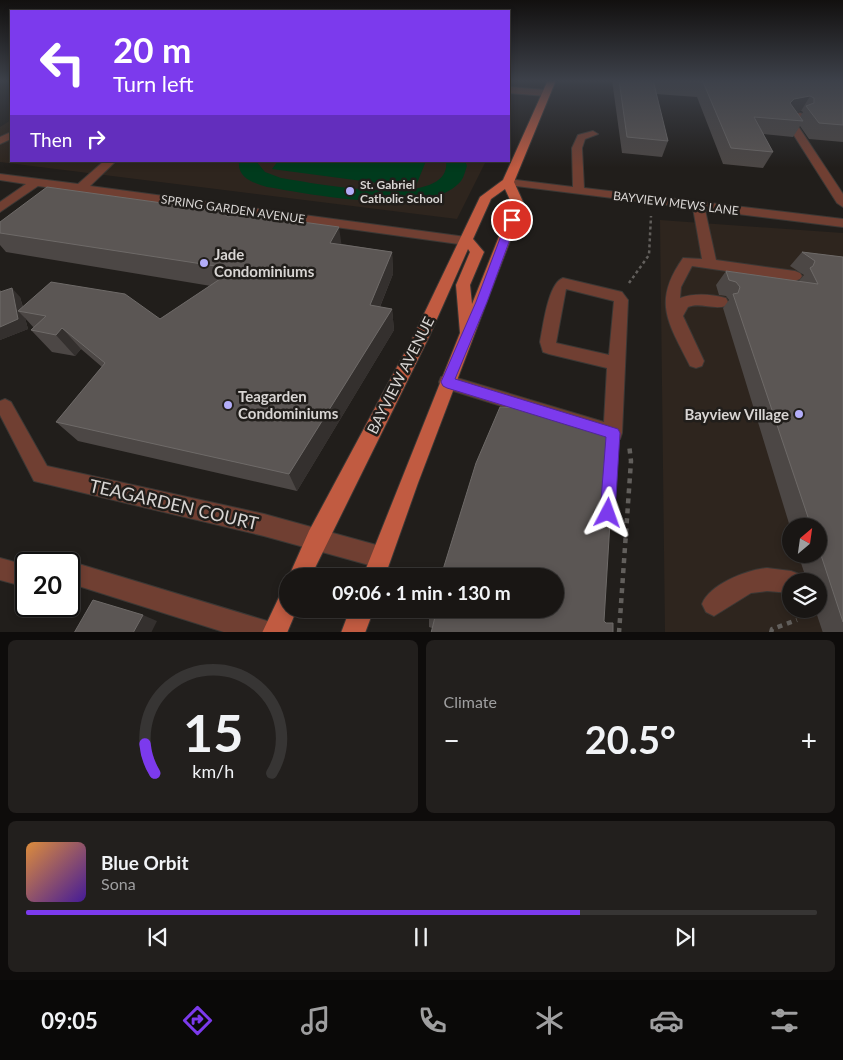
<!DOCTYPE html>
<meta charset="utf-8">
<style>
:root{--surface:#191614;--page:#221f1d;--text:#f1f3f6;--muted:#9f9fa0;--line:#373534;--accent:#7c3aed}
body{margin:0;font-family:Lato,sans-serif;background:var(--page);color:var(--text);height:100vh;display:flex;flex-direction:column;font-size:19px;white-space:nowrap}
*{box-sizing:border-box;margin:0}
p{font-size:16px;color:var(--muted)}
.icon{flex:none;width:28px;height:28px;fill:none;stroke:currentColor;stroke-width:2;stroke-linecap:round;stroke-linejoin:round}
.map{position:relative;height:632px;overflow:hidden}
.side{display:flex;flex-direction:column;gap:8px;padding:8px;background:#0e0c0b;flex:1}
.side>*{flex:none}
.banner{position:absolute;left:10px;top:10px;width:500px;height:152px;border-radius:0px;box-shadow:0 2px 8px #0003,0 0 0 1px var(--line);background:#7c3aed;color:#fff;overflow:hidden}
.needle{width:32px;rotate:29deg}
.buttons{position:absolute;left:782px;top:518px;display:grid;gap:10px}
.buttons a{display:grid;place-items:center;width:45px;height:45px;border-radius:50%;background:var(--surface);box-shadow:0 2px 8px #0003,0 0 0 1px var(--line);font-size:25px}
.speed{position:absolute;left:15px;top:552px;display:flex;gap:10px;font-size:25px;font-weight:700;text-align:center}
.speed>*{display:grid;place-content:center;width:65px;height:65px;border-radius:50%;background:var(--surface);box-shadow:0 2px 8px #0003,0 0 0 1px var(--line);line-height:1}
.speed .limit{border:2px solid #111;border-radius:8px;background:#fff;color:#111}
.pin{position:absolute;display:grid;place-items:center;width:42px;height:42px;color:#fff;margin:-21px;border:2px solid #fff;border-radius:50%;box-shadow:0 1px 5px #0007}
.me{position:absolute;width:55px;margin:-28px;rotate:4deg;stroke-linejoin:round;filter:drop-shadow(0 0 4px #0008)}
.turn{display:flex;align-items:center;gap:18px;height:105px;padding:0 20px;font-size:22px}
.turn .icon{width:65px;height:65px;stroke-width:2.5}
.turn b{display:block;font-size:35px;line-height:42px}
.then{display:flex;align-items:center;height:48px;padding:0 20px;background:#0003;gap:10px;font-size:19px}
.big{font-size:38px;font-weight:700;line-height:1.1}
.side .widget{flex:1;display:flex;flex-direction:column;justify-content:center;gap:8px;min-width:0;padding:0 18px;border-radius:8px;background:var(--page)}
.side .dial{align-items:center;gap:0}
.dial svg{height:130px;overflow:visible;fill:none;stroke:var(--line);stroke-width:7;stroke-linecap:round;text-anchor:middle}
.dial text{fill:var(--text);stroke:none}
.song{display:flex;align-items:center;gap:15px}
.cover{width:60px;height:60px;border-radius:8px;background:linear-gradient(135deg,hsl(30 70% 55%),hsl(260 70% 35%))}
.played{height:5px;border-radius:2px;background:linear-gradient(90deg,var(--accent) 70%,var(--line) 70%)}
.keys{display:flex;justify-content:space-around;direction:ltr}
.heat{display:flex;justify-content:space-between;align-items:center;font-size:28px;direction:ltr}
.side .tiles{flex:1;display:grid;gap:8px;grid-template-columns:1fr 1fr}
.widget:last-child{grid-column:span 2}
.trip{position:absolute;left:279px;top:568px;width:285px;height:50px;border-radius:25px;background:var(--surface);box-shadow:0 2px 8px #0003,0 0 0 1px var(--line);font-weight:700;line-height:50px;text-align:center}
.tabs{display:flex;height:80px;justify-content:space-around;align-items:center;background:#0a0908;color:var(--muted)}
.tabs .icon{width:35px;height:35px}
.tabs .current{color:var(--accent)}
.tabs b{font-size:22px;color:var(--text)}
.map>svg:first-child{display:block}
.built{fill:#2e251e;fill-rule:evenodd}
.green{fill:#003b1d}
.lines{fill:none;stroke-linecap:round;stroke-linejoin:round}
.minor-casing{stroke:#3b3835;stroke-width:2}
.major-casing{stroke:#3b3835;stroke-width:2}
.path-far1{stroke:#625f5c;stroke-width:2.5;stroke-dasharray:3 3;stroke-linecap:butt}
.path{stroke:#625f5c;stroke-width:4.5;stroke-dasharray:5 5;stroke-linecap:butt}
.minor{fill:#703f32;fill-rule:evenodd}
.major{fill:#c15b41;fill-rule:evenodd}
.wall{fill:#4c4745;fill-rule:evenodd}
.shaded-wall{fill:#34302e}
.building{fill:#5b5654;stroke:#6e6a68}
.route{fill:#7c3aed;stroke:#51269a}
.poi-dot{fill:#b3adf9;stroke:#211e1b;stroke-width:2}
.labels{text-anchor:middle;dominant-baseline:central;stroke-width:5;stroke-linejoin:round;paint-order:stroke}
.far-poi-label{font-size:12px;font-weight:bold;fill:#d8d5d3;stroke:#211e1b;text-anchor:start}
.far-street-label{font-size:12px;fill:#d8d5d3;stroke:#211e1b}
.poi-label{font-size:15px;font-weight:bold;fill:#d8d5d3;stroke:#211e1b;text-anchor:start}
.street-label{font-size:15px;fill:#d8d5d3;stroke:#211e1b}
.near-street-label{font-size:18px;fill:#d8d5d3;stroke:#211e1b}
</style>
<div class="map">
<svg width="843" height="633" viewBox="0 0 843 633">
<rect width="100%" height="100%" fill="#211e1b"/>
<path class="built" d="M 11,120 L 11,161 L 486,161 L 457,219 L 0,162 L 0,127 Z
M 660,220 L 843,233 L 843,632 L 665,632 ZM 791,526 L 819,526 L 819,554 L 791,554 ZM 791,581 L 819,581 L 819,609 L 791,609 Z"/>
<path class="green" d="M 239,161 L 256,161 L 265,172 L 281,178 C 308,182 453,212 446,161 L 465,161 L 467,166 C 465,171 464,177 461,181 C 430,219 311,194 267,187 C 254,183 237,178 239,161 Z
M 278,161 L 426,161 L 415,188 L 272,169 Z"/>
<g class="lines">
<defs>
<path id="minor" d="M 509,87 L 546,90 L 550,93 L 546,96 L 509,93 Z
M 800,113 L 803,114 L 803,118 L 794,120 L 843,194 L 843,207 L 837,203 L 783,118 L 785,116 Z
M 593,131 L 598,134 L 585,139 L 582,148 L 584,188 L 843,219 L 843,227 L 705,210 L 716,260 L 795,271 L 800,273 L 802,276 L 800,279 L 795,281 L 692,266 L 681,287 L 680,298 C 695,293 710,294 726,298 L 728,302 L 726,306 C 713,310 700,302 688,307 L 683,316 L 704,361 L 702,366 L 696,368 L 690,366 C 668,322 652,302 683,258 L 702,259 L 693,208 L 508,185 L 502,182 L 508,179 L 573,187 L 572,148 L 578,135 Z
M 11,132 L 11,139 L 0,144 L 0,137 Z
M 104,161 L 116,161 L 90,186 L 466,237 L 472,241 L 466,245 L 38,186 L 0,212 L 0,202 L 26,184 L 0,180 L 0,174 L 78,184 Z
M 563,278 L 622,292 L 628,300 L 622,433 L 620,439 L 613,441 L 447,389 L 441,387 L 439,382 L 441,377 L 447,375 L 604,422 L 607,368 L 549,354 L 543,352 L 540,342 C 543,327 548,283 563,278 ZM 566,289 L 614,301 L 609,355 L 556,343 Z
M 5,399 L 11,402 L 47,466 L 264,514 L 380,546 L 388,549 L 391,557 L 388,565 L 380,568 L 264,536 L 34,481 L 0,415 L 0,401 Z
M 0,558 L 26,565 L 26,587 L 0,580 Z
M 69,561 L 267,621 L 276,624 L 279,633 L 227,633 L 69,583 L 69,564 L 62,564 Z
M 767,568 L 791,571 L 799,574 L 802,581 L 791,581 L 791,593 L 767,591 L 751,593 L 714,616 L 706,612 L 702,604 C 710,584 747,570 767,568 Z"/>
<path id="major" d="M 548,80 L 556,80 L 514,182 L 524,204 L 418,483 L 385,576 L 363,576 L 460,333 L 456,285 L 470,252 L 468,249 L 428,339 L 311,576 L 289,576 L 309,531 L 412,339 L 480,197 L 503,180 ZM 505,189 L 512,204 L 472,304 L 470,285 L 484,252 L 473,239 L 491,199 Z
M 288,592 L 288,609 L 297,609 L 287,633 L 262,633 L 280,595 Z
M 350,609 L 374,609 L 365,633 L 341,633 Z"/>
</defs>
<use href="#minor" class="minor-casing"/>
<use href="#major" class="major-casing"/>
<path class="path-far1" d="M 629,283 L 649,255 L 651,216"/>
<path class="path" d="M 619,633 L 631,461 L 629,444
M 771,633 L 772,629 L 797,620"/>
<use href="#minor" class="minor"/>
<use href="#major" class="major"/>
</g>
<path class="wall" d="M 612,80 L 843,80 L 843,142 L 809,139 L 800,126 L 793,137 L 763,134 L 773,152 L 763,168 L 723,164 L 697,97 L 656,94 L 668,141 L 662,157 L 622,153 ZM 801,111 L 803,112 L 800,117 L 796,112 Z
M 228,217 L 342,244 L 392,252 L 393,274 L 380,307 L 392,309 L 394,330 L 297,491 L 78,441 L 56,422 L 102,367 L 81,349 L 75,356 L 52,352 L 31,330 L 34,328 L 25,318 L 28,329 L 0,340 L 0,290 L 1,291 L 20,297 L 23,307 L 160,319 L 211,286 L 6,252 L 0,245 L 0,222 Z
M 802,252 L 843,257 L 843,633 L 823,633 L 815,609 L 819,609 L 819,581 L 807,581 L 798,554 L 819,554 L 819,526 L 791,526 L 791,530 L 723,308 L 729,300 L 726,296 L 719,295 L 716,285 L 726,271 L 798,282 L 804,275 L 790,266 Z
M 500,407 L 432,628 L 429,627 L 429,615 Z"/>
<path class="shaded-wall" d="M 810,96 L 801,111 L 785,114 L 790,103 L 794,99 Z
M 339,227 L 342,248 L 330,243 Z
M 392,252 L 393,274 L 372,326 L 370,305 Z
M 12,288 L 20,297 L 24,312 L 18,311 L 25,318 L 28,329 L 0,340 L 0,327 Z
M 392,309 L 394,330 L 297,491 L 289,474 Z
M 62,328 L 81,349 L 75,356 L 56,335 Z
M 143,615 L 157,621 L 151,633 L 133,633 Z"/>
<path class="building" d="M 619,80 L 653,80 L 668,141 L 627,137 Z
M 671,80 L 843,80 L 843,125 L 819,123 L 806,106 L 814,103 L 814,98 L 810,96 L 794,99 L 790,103 L 803,121 L 754,117 L 773,152 L 731,148 L 703,82 Z
M 47,187 L 220,211 L 228,217 L 236,213 L 339,227 L 330,243 L 392,252 L 370,305 L 392,309 L 289,474 L 56,422 L 105,363 L 62,328 L 56,335 L 31,330 L 46,316 L 18,311 L 51,282 L 125,294 L 160,319 L 235,269 L 0,233 L 0,222 Z
M 802,252 L 843,257 L 843,622 L 819,549 L 819,526 L 811,526 L 733,294 L 738,293 L 740,287 L 736,282 L 729,280 L 726,271 L 818,284 L 810,268 L 813,266 L 815,261 Z
M 12,288 L 18,319 L 0,327 L 0,292 Z
M 500,407 L 535,409 L 575,421 L 615,440 L 604,621 L 606,623 L 613,623 L 613,633 L 431,633 L 435,617 L 429,615 L 431,609 L 555,609 L 555,576 L 441,576 L 476,463 Z
M 93,600 L 143,615 L 133,633 L 74,633 Z"/>
<linearGradient id="sky" x2="0" y2="1"><stop stop-color="#12100f"/><stop offset="0.48" stop-color="#3d414a"/><stop offset="1" stop-color="#3d414a" stop-opacity="0"/></linearGradient>
<rect width="843" height="168" fill="url(#sky)"/>
<path class="route" d="M 512,217 L 517,220 L 487,302 L 455,379 L 618,429 L 620,433 L 615,513 L 613,519 L 608,521 L 602,519 L 600,513 L 606,437 L 447,388 L 443,386 L 441,382 L 476,302 L 507,220 Z"/>
<g class="poi-dot">
<circle cx="350" cy="191" r="5"/>
<circle cx="204" cy="263" r="5"/>
<circle cx="228" cy="405" r="5"/>
<circle cx="799" cy="414" r="5"/>
</g>
<g class="labels">
<g class="far-poi-label">
<text x="360" y="184">St. Gabriel<tspan x="360" dy="14">Catholic School</tspan></text>
</g>
<g class="far-street-label">
<text transform="translate(676 203) rotate(7)">BAYVIEW MEWS LANE</text>
<text transform="translate(233 209) rotate(8)">SPRING GARDEN AVENUE</text>
</g>
<g class="poi-label">
<text x="214" y="254">Jade<tspan x="214" dy="17">Condominiums</tspan></text>
<text x="238" y="396">Teagarden<tspan x="238" dy="17">Condominiums</tspan></text>
<text x="789" y="414" text-anchor="end">Bayview Village</text>
</g>
<g class="street-label">
<text transform="translate(400 375) rotate(-63)">BAYVIEW AVENUE</text>
</g>
<g class="near-street-label">
<text transform="translate(174 504) rotate(13)">TEAGARDEN COURT</text>
</g>
</g>
</svg>
<div class="buttons">
<a><svg class="needle" viewBox="-14 -14 28 28"><path d="M0-13l5 13h-10z" fill="#e53935"/><path d="M0 13l5-13h-10z" fill="#9f9fa0"/></svg></a>
<a><svg class="icon" aria-label="layers" viewBox="0 0 24 24"><path d="M12 4l9 5-9 5-9-5zM3 14l9 5 9-5"/></svg></a>
</div>
<div class="speed"><div class="limit">20</div></div>
<div class="pin" style="left:512px;top:220px;background:#d93025"><svg class="icon" aria-label="arrive" viewBox="0 0 24 24"><path d="M6 21V4h12l-3 4 3 4H6"/></svg></div>
<svg class="me" style="left:608px;top:513px" viewBox="-20 -20 40 40"><path d="M0-17L14 15 0 8-14 15z" fill="#7c3aed" stroke="#fff" stroke-width="4"/></svg>
<div class="trip">09:06 · 1 min · 130 m</div>
<div class="banner">
<div class="turn"><svg class="icon" aria-label="left" viewBox="0 0 24 24"><path d="M17 20v-9H6M10 6l-5 5 5 5"/></svg><div><b>20 m</b>Turn left</div></div>
<div class="then">Then<svg class="icon" aria-label="right" viewBox="0 0 24 24"><path d="M7 20v-9h11M14 6l5 5-5 5"/></svg></div>
</div>
</div>
<section class="side">
<div class="tiles">
<div class="widget dial"><svg viewBox="0 0 100 80">
<path d="M14 69A42 42 0 1 1 86 69"/>
<path d="M14 69A42 42 0 0 1 8 51" stroke="#7c3aed"/>
<text x="50" y="56" font-size="32" font-weight="700">15</text>
<text x="50" y="72" font-size="11">km/h</text>
</svg></div>
<div class="widget"><p>Climate</p>
<div class="heat"><a>−</a><b class="big">20.5°</b><a>+</a></div>
</div>
<div class="widget">
<div class="song"><i class="cover"></i><div><b>Blue Orbit</b><p>Sona</p></div></div>
<div class="played"></div>
<div class="keys"><svg class="icon" aria-label="previous" viewBox="0 0 24 24"><path d="M18 5L8 12l10 7zM5 5v14"/></svg><svg class="icon" aria-label="pause" viewBox="0 0 24 24"><path d="M8 5v14M16 5v14"/></svg><svg class="icon" aria-label="next" viewBox="0 0 24 24"><path d="M6 5l10 7-10 7zM19 5v14"/></svg></div>
</div>
</div>
</section>
<nav class="tabs">
<b>09:05</b>
<svg class="icon current" aria-label="directions" viewBox="0 0 24 24"><path d="M12 3l9 9-9 9-9-9zM9 14v-3h6M13 9l2 2-2 2"/></svg>
<svg class="icon" aria-label="music" viewBox="0 0 24 24"><path d="M9 18V5l10-2v13"/><circle cx="6" cy="18" r="3"/><circle cx="16" cy="16" r="3"/></svg>
<svg class="icon" aria-label="phone" viewBox="0 0 24 24"><path d="M5 4h4l2 5-3 2q2 4 5 5l2-3 5 2v4C11 20 4 13 5 4z"/></svg>
<svg class="icon" aria-label="climate" viewBox="0 0 24 24"><path d="M12 3v18M4 7l16 10M4 17L20 7"/></svg>
<svg class="icon" aria-label="car" viewBox="0 0 24 24"><path d="M5 17H2v-5l4-1 3-4h7l3 4 3 1v5h-3M9 17h6M6 11h13"/><circle cx="7" cy="17" r="2"/><circle cx="17" cy="17" r="2"/></svg>
<svg class="icon" aria-label="filters" viewBox="0 0 24 24"><path d="M4 7h16M4 17h16"/><circle cx="9" cy="7" r="2"/><circle cx="15" cy="17" r="2"/></svg>
</nav>
